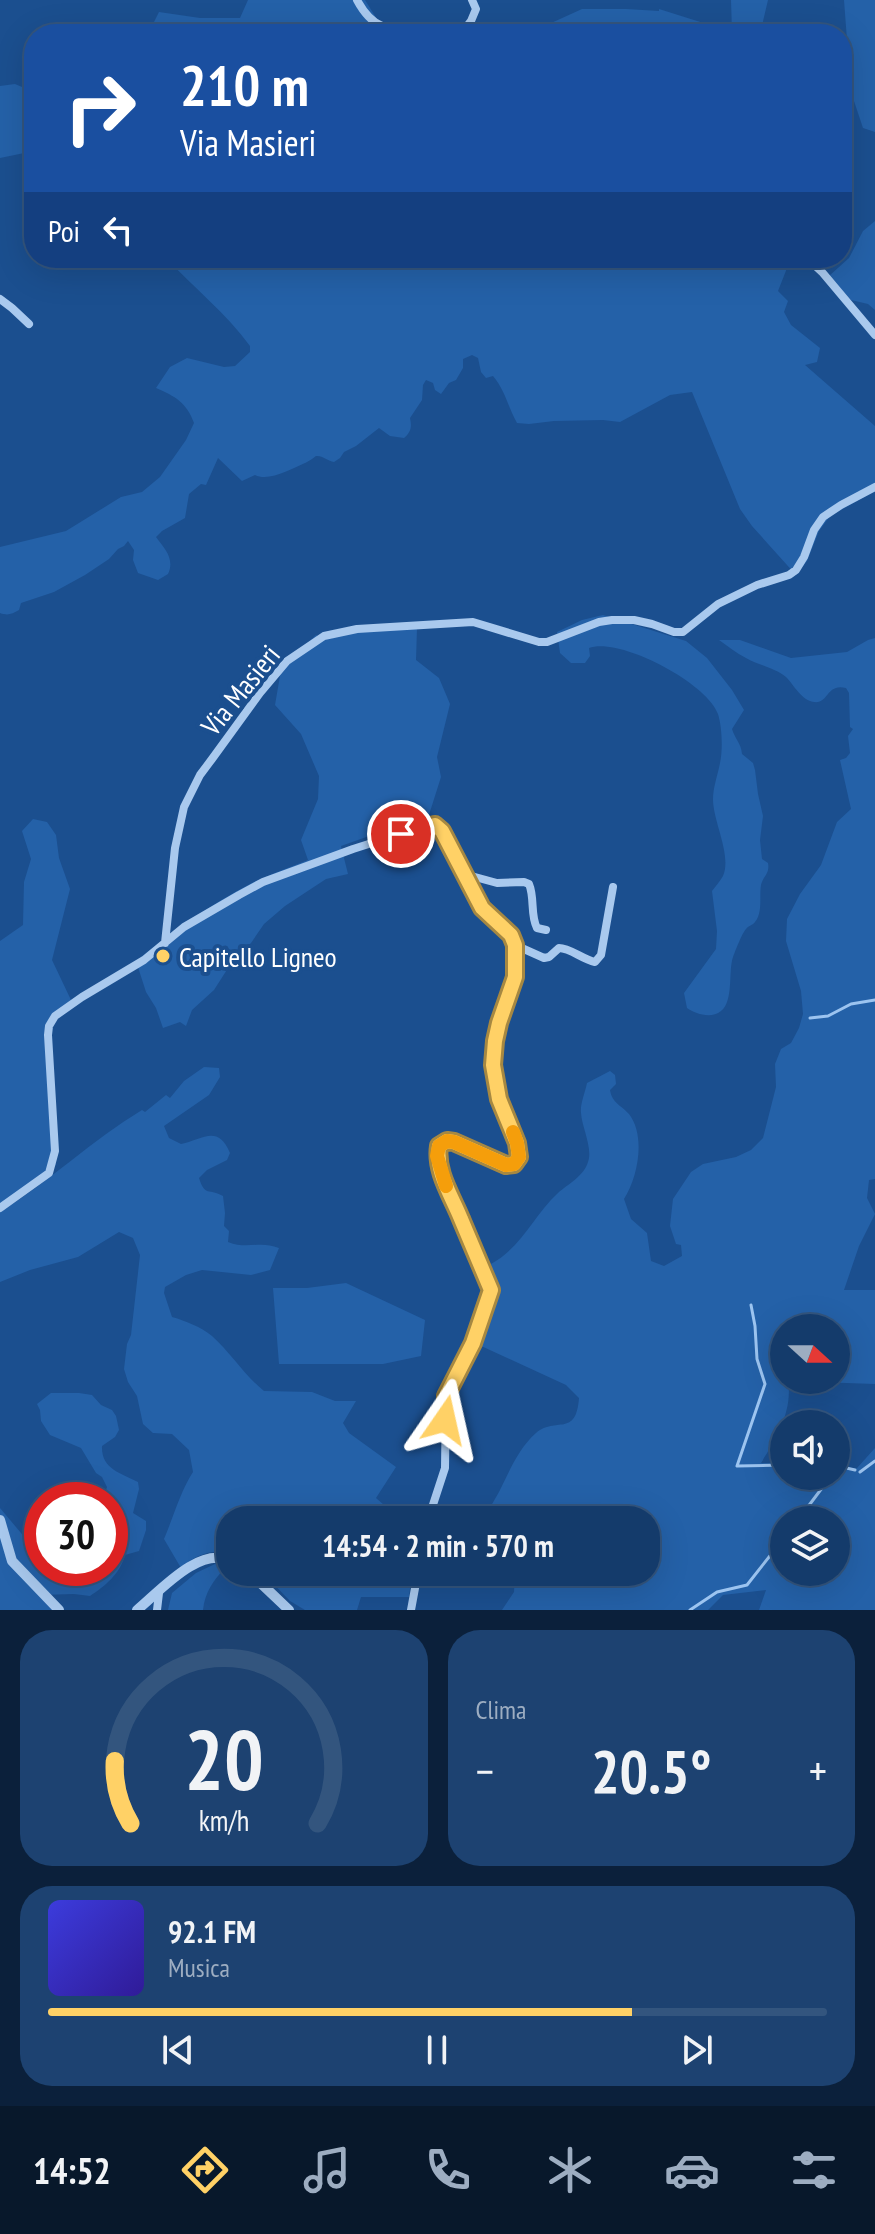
<!DOCTYPE html>
<html lang="it">
<meta charset="utf-8">
<style>
:root{--surface:#143b6b;--page:#1d4271;--text:#f1f3f6;--muted:#9dadc1;--line:#33557e;--accent:#ffd166}
body{margin:0;font-family:"PT Sans Narrow",sans-serif;background:var(--page);color:var(--text);height:100vh;display:flex;flex-direction:column;font-size:30px;white-space:nowrap}
*{box-sizing:border-box;margin:0}
p{font-size:26px;color:var(--muted)}
.icon{flex:none;width:44px;height:44px;fill:none;stroke:currentColor;stroke-width:2;stroke-linecap:round;stroke-linejoin:round}
.map{position:relative;height:1610px;overflow:hidden}
.sheet{display:flex;flex-direction:column;gap:20px;padding:20px;background:#0b203b;flex:1}
.sheet>*{flex:none}
.hud{position:absolute;left:24px;top:24px;width:828px;height:244px;border-radius:32px;box-shadow:0 8px 32px #0002,0 0 0 2px var(--line);background:#1a4fa0;color:#fff;overflow:hidden}
.needle{width:52px;rotate:111deg}
.buttons{position:absolute;left:770px;top:1314px;display:grid;gap:16px}
.buttons a{display:grid;place-items:center;width:80px;height:80px;border-radius:50%;background:var(--surface);box-shadow:0 8px 32px #0002,0 0 0 2px var(--line);font-size:40px}
.speed{position:absolute;left:24px;top:1482px;display:flex;gap:16px;font-size:40px;font-weight:700;text-align:center}
.speed>*{display:grid;place-content:center;width:104px;height:104px;border-radius:50%;background:var(--surface);box-shadow:0 8px 32px #0002,0 0 0 2px var(--line);line-height:1}
.speed .limit{border:12px solid #d22;background:#fff;color:#111}
.pin{position:absolute;display:grid;place-items:center;width:68px;height:68px;color:#fff;margin:-34px;border:4px solid #fff;border-radius:50%;box-shadow:0 2px 8px #0007}
.me{position:absolute;width:88px;margin:-44px;rotate:11deg;stroke-linejoin:round;filter:drop-shadow(0 0 6px #0008)}
.turn{display:flex;align-items:center;gap:28px;height:168px;padding:0 24px;font-size:36px}
.turn .icon{width:104px;height:104px;stroke-width:2.5}
.turn b{display:block;font-size:56px;line-height:68px}
.then{display:flex;align-items:center;height:76px;padding:0 24px;background:#0003;gap:16px;font-size:30px}
.big{font-size:60px;font-weight:600;line-height:1.1}
.sheet .widget{flex:1;display:flex;flex-direction:column;justify-content:center;gap:12px;min-width:0;padding:0 28px;border-radius:32px;background:var(--page)}
.sheet .dial{align-items:center;gap:0}
.dial svg{height:208px;overflow:visible;fill:none;stroke:var(--line);stroke-width:7;stroke-linecap:round;text-anchor:middle}
.dial text{fill:var(--text);stroke:none}
.song{display:flex;align-items:center;gap:24px}
.cover{width:96px;height:96px;border-radius:12px;background:linear-gradient(135deg,hsl(240 70% 55%),hsl(250 70% 35%))}
.played{height:8px;border-radius:4px;background:linear-gradient(90deg,var(--accent) 75%,var(--line) 75%)}
.keys{display:flex;justify-content:space-around;direction:ltr}
.heat{display:flex;justify-content:space-between;align-items:center;font-size:44px;direction:ltr}
.sheet .tiles{flex:1;display:grid;gap:20px;grid-template-columns:1fr 1fr}
.widget:last-child{grid-column:span 2}
.trip{position:absolute;left:216px;top:1506px;width:444px;height:80px;border-radius:32px;background:var(--surface);box-shadow:0 8px 32px #0002,0 0 0 2px var(--line);font-weight:600;line-height:80px;text-align:center}
.tab-bar{display:flex;height:128px;justify-content:space-around;align-items:center;background:#08182b;color:var(--muted)}
.tab-bar .icon{width:56px;height:56px}
.tab-bar .active{color:var(--accent)}
.tab-bar b{font-size:36px;color:var(--text)}
.map>svg:first-child{display:block}
.green{fill:#2461a8;fill-rule:evenodd}
.lines{fill:none;stroke-linecap:round;stroke-linejoin:round}
.stream{stroke:#9cc4f0;stroke-width:3}
.minor{stroke:#a9c9ee;stroke-width:8}
.tertiary{stroke:#a9c9ee;stroke-width:10}
.route-casing{stroke:#a68842;stroke-width:20}
.route{stroke:#ffd166;stroke-width:14}
.slow{stroke:#f59e0b;stroke-width:14}
.poi-dot{fill:#ffd166;stroke:#1b4f8f;stroke-width:3}
.labels{text-anchor:middle;dominant-baseline:central;stroke-width:8;stroke-linejoin:round;paint-order:stroke}
.street-label{font-size:28px;fill:#fff;stroke:#1b4f8f}
.poi-label{font-size:28px;fill:#fff;stroke:#1b4f8f;text-anchor:start}
</style>
<div class="map">
<svg width="875" height="1610" viewBox="0 0 875 1610">
<rect width="100%" height="100%" fill="#1b4f8f"/>
<path class="green" d="M 248,0 L 365,0 L 380,24 L 439,34 L 148,34 L 159,12 L 200,18 L 240,18 Z
M 731,0 L 768,0 L 760,34 L 527,34 L 582,9 L 626,9 L 659,11 L 659,9 L 732,32 Z
M 844,0 L 875,0 L 875,132 L 863,128 L 854,101 L 842,94 L 842,61 L 847,40 Z
M 15,84 L 34,92 L 34,151 L 0,158 L 0,86 Z
M 875,221 L 875,310 L 868,304 L 851,300 L 829,276 L 849,258 L 863,231 Z
M 166,258 L 791,258 L 778,291 L 788,301 L 784,312 L 791,325 L 820,348 L 817,362 L 805,365 L 875,426 L 875,491 L 830,516 L 819,531 L 807,561 L 796,575 L 752,526 L 740,509 L 692,392 L 670,395 L 620,422 L 603,420 L 554,421 L 529,424 L 517,423 C 508,407 505,390 493,376 L 486,378 L 481,372 L 478,358 L 472,355 L 463,359 L 463,368 L 456,380 L 449,383 L 441,394 L 435,390 L 433,383 L 426,380 L 423,385 L 422,400 L 410,418 C 412,427 411,432 404,438 L 390,436 L 379,428 L 356,446 L 344,452 L 340,458 L 334,462 C 328,461 322,455 316,456 C 315,457 306,463 305,463 C 291,469 269,482 255,475 L 242,481 L 218,458 L 206,485 L 201,484 L 189,494 L 185,518 L 162,531 L 156,537 C 165,549 175,559 168,574 L 158,580 L 138,573 L 133,560 L 134,550 L 128,541 L 124,546 L 118,549 L 109,559 L 85,575 L 54,592 L 21,603 L 19,610 C 12,614 8,616 0,613 L 0,547 L 66,531 L 121,497 L 142,492 L 160,477 L 186,440 L 194,423 C 187,403 175,396 156,388 L 170,367 L 187,358 L 224,367 L 235,366 L 250,352 L 250,346 C 226,313 194,288 166,258 Z
M 603,615 L 686,641 L 707,658 L 732,690 L 744,710 L 732,729 C 735,739 741,743 742,754 L 753,763 L 755,770 L 758,794 L 763,816 L 760,840 L 762,859 L 768,863 C 770,874 763,876 761,885 C 759,897 763,912 755,922 C 753,925 748,926 746,929 C 742,933 735,952 733,957 C 728,971 734,1001 721,1011 C 711,1019 696,1014 687,1008 L 684,993 L 716,949 L 717,931 L 712,891 C 715,887 720,881 723,876 C 732,855 713,822 713,799 C 713,787 718,774 720,763 C 723,749 722,727 718,714 C 707,683 620,637 589,648 L 590,656 L 585,663 L 571,663 L 560,653 L 557,632 L 582,620 Z
M 417,628 L 416,660 L 439,678 L 450,704 L 437,757 L 441,777 L 428,818 L 414,820 L 341,846 L 348,874 L 326,879 L 285,906 L 264,924 L 251,943 L 230,965 L 214,990 L 192,1010 L 186,1026 L 180,1022 L 163,1028 L 156,1008 L 146,992 L 136,961 C 171,933 209,905 250,884 C 268,875 288,868 308,860 L 301,840 L 318,799 L 319,776 L 301,734 L 275,705 L 281,670 L 316,635 L 325,640 L 342,633 Z
M 875,638 L 875,1179 L 869,1180 L 867,1198 L 875,1214 L 859,1246 L 844,1290 L 875,1290 L 875,1384 L 788,1381 C 793,1411 776,1439 761,1463 L 784,1464 L 784,1476 L 836,1476 L 836,1464 L 851,1469 L 857,1468 L 875,1448 L 875,1610 L 759,1610 L 766,1590 L 723,1595 L 708,1610 L 502,1610 L 514,1592 L 515,1572 L 646,1572 L 646,1520 L 484,1520 C 488,1510 494,1501 499,1492 C 509,1472 518,1449 536,1433 C 556,1416 576,1438 579,1398 L 566,1385 L 479,1345 C 490,1318 498,1293 491,1264 C 523,1246 533,1216 558,1193 C 568,1184 584,1176 588,1162 C 593,1148 582,1128 581,1113 C 580,1104 585,1093 587,1083 L 610,1071 L 615,1075 L 616,1084 L 610,1090 C 612,1103 621,1105 629,1114 C 646,1136 638,1177 624,1199 L 631,1219 L 647,1233 L 651,1261 L 664,1266 L 682,1256 L 681,1245 L 676,1244 L 670,1226 L 673,1199 L 691,1172 L 703,1164 L 736,1157 L 751,1150 L 763,1138 L 776,1087 L 775,1064 L 781,1049 L 791,1043 L 799,1028 L 803,1014 L 801,991 L 786,941 L 787,919 L 800,894 L 821,865 L 837,822 L 851,809 L 840,760 L 846,758 L 850,753 L 848,736 L 853,729 L 850,727 L 849,693 L 846,688 C 826,683 829,704 814,702 C 801,700 794,685 786,677 C 775,668 758,665 746,658 C 736,653 728,646 719,640 L 740,640 L 791,658 L 847,652 L 868,640 ZM 784,1328 L 836,1328 L 836,1380 L 784,1380 ZM 784,1520 L 836,1520 L 836,1572 L 784,1572 Z
M 33,819 L 47,822 L 56,835 L 59,858 L 70,889 L 52,960 L 71,1000 L 51,1016 L 45,1026 L 50,1123 L 56,1165 L 15,1197 L 0,1205 L 0,941 L 23,925 L 24,882 L 31,859 L 22,831 Z
M 204,1067 L 219,1068 L 220,1077 L 209,1095 L 164,1126 L 169,1138 L 181,1144 C 203,1139 218,1124 230,1153 L 227,1160 L 207,1170 L 199,1178 C 205,1197 209,1188 223,1196 L 225,1213 L 224,1226 L 229,1231 L 228,1242 C 248,1250 259,1240 279,1248 L 270,1270 L 251,1275 L 202,1270 L 186,1275 L 165,1287 L 164,1293 L 172,1317 C 186,1321 201,1327 212,1336 C 231,1353 244,1375 264,1391 L 312,1392 L 335,1401 L 356,1401 L 343,1423 L 349,1433 L 396,1467 L 376,1498 L 401,1520 L 230,1520 L 230,1553 C 210,1549 196,1555 181,1568 L 164,1539 C 173,1518 181,1490 193,1472 L 189,1450 L 172,1434 L 153,1433 L 143,1424 L 137,1396 L 128,1382 L 124,1369 L 127,1344 L 131,1335 L 140,1255 L 133,1238 L 119,1232 L 78,1257 L 30,1270 L 0,1282 L 0,1212 C 50,1181 92,1140 142,1110 L 145,1112 L 166,1095 L 170,1098 L 184,1081 Z
M 346,1283 L 425,1320 L 421,1356 L 383,1364 L 279,1364 L 273,1288 L 307,1288 Z
M 51,1393 L 79,1393 L 92,1395 L 101,1405 L 112,1410 L 116,1416 L 119,1430 L 115,1437 L 102,1446 C 101,1469 121,1473 138,1482 L 139,1489 L 133,1513 L 146,1521 L 146,1530 L 139,1551 L 125,1555 C 120,1574 105,1586 90,1596 L 74,1594 L 40,1595 L 55,1610 L 0,1610 L 0,1508 L 42,1558 L 42,1568 C 53,1568 62,1571 73,1570 L 76,1568 L 110,1568 L 110,1500 L 103,1500 L 107,1487 L 102,1477 L 96,1473 L 81,1448 L 50,1435 L 41,1421 L 40,1410 L 37,1404 Z
M 215,1564 L 225,1565 L 225,1568 C 213,1581 205,1592 203,1610 L 168,1610 L 172,1593 L 196,1573 Z
M 262,1572 L 412,1572 L 409,1597 L 361,1597 L 357,1610 L 305,1610 L 290,1601 Z"/>
<g class="lines">
<path class="stream" d="M 810,1018 L 828,1016 L 851,1004 L 875,1000
M 751,1305 L 755,1326 L 757,1359 L 765,1384 L 737,1466 L 784,1465
M 836,1471 L 842,1467 L 855,1470
M 860,1472 L 875,1461
M 798,1520 L 831,1476
M 690,1610 L 717,1592 L 747,1585 L 784,1538"/>
<path class="minor" d="M 357,0 C 384,50 409,13 449,34
M 461,34 L 471,21 L 476,9 L 472,0
M 807,258 L 822,272 L 875,335
M 0,299 L 12,308 L 29,324
M 464,874 L 497,883 L 524,882 L 529,884 C 535,898 530,915 537,928 L 546,930
M 165,943 L 175,848 L 184,807 L 200,775 L 212,759 L 260,693 L 287,661 L 324,636 L 357,629 L 473,622 L 539,642 L 547,642 L 599,622 L 612,620 L 634,620 L 652,624 L 674,632 L 683,632 L 718,604 L 757,585 L 789,575 L 796,570 L 804,557 L 814,530 L 823,517 L 841,505 L 875,487
M 515,945 L 544,958 L 549,957 L 559,948 C 570,948 582,959 595,962 L 601,955 L 613,887
M 0,1208 L 49,1173 L 55,1151 L 48,1035 L 49,1026 L 55,1016 L 82,997 L 144,960 L 184,927 L 239,895 L 263,882 L 353,849 L 425,826 L 435,825 C 454,841 461,872 473,894 C 483,913 505,924 512,939 C 525,966 507,996 499,1021 C 495,1034 493,1050 494,1064 C 495,1098 515,1125 519,1157 L 514,1164 L 506,1165 L 454,1142 L 447,1141 L 439,1146 C 435,1171 450,1191 459,1213 C 470,1239 481,1264 491,1290 L 473,1343 L 446,1396 L 445,1468 L 428,1520
M 157,1610 L 159,1593
M 411,1610 L 418,1572"/>
<path class="tertiary" d="M 0,1520 L 12,1561 L 59,1610
M 249,1572 L 289,1610
M 137,1610 C 159,1592 200,1545 230,1561"/>
</g>
<g class="lines">
<defs>
<path id="route" d="M 401,834 L 435,825 L 442,831 L 482,908 L 511,935 L 515,945 L 515,977 L 499,1023 L 495,1041 L 493,1065 L 499,1099 L 517,1143 L 519,1157 L 514,1164 L 506,1165 L 454,1142 L 447,1141 L 439,1146 C 435,1172 452,1196 461,1219 C 471,1243 481,1266 491,1290 L 473,1343 L 446,1396 L 445,1420"/>
</defs>
<use href="#route" class="route-casing"/>
<use href="#route" class="route"/>
<path class="slow" d="M 446,1186 L 437,1156 L 439,1146 L 447,1141 L 454,1142 L 506,1165 L 514,1164 L 519,1157 L 517,1143 L 513,1132"/>
</g>
<circle class="poi-dot" cx="163" cy="956" r="8"/>
<g class="labels">
<g class="street-label">
<text transform="translate(240 690) rotate(-51)">Via Masieri</text>
</g>
<g class="poi-label">
<text x="179" y="956">Capitello Ligneo</text>
</g>
</g>
</svg>
<div class="buttons">
<a><svg class="needle" viewBox="-14 -14 28 28"><path d="M0-13l5 13h-10z" fill="#e53935"/><path d="M0 13l5-13h-10z" fill="#9dadc1"/></svg></a>
<a><svg class="icon" aria-label="sound" viewBox="0 0 24 24"><path d="M4 9h4l5-4v14l-5-4H4zM17 9q2 3 0 6"/></svg></a>
<a><svg class="icon" aria-label="layers" viewBox="0 0 24 24"><path d="M12 4l9 5-9 5-9-5zM3 14l9 5 9-5"/></svg></a>
</div>
<div class="speed"><div class="limit">30</div></div>
<div class="pin" style="left:401px;top:834px;background:#d93025"><svg class="icon" aria-label="arrive" viewBox="0 0 24 24"><path d="M6 21V4h12l-3 4 3 4H6"/></svg></div>
<svg class="me" style="left:445px;top:1420px" viewBox="-20 -20 40 40"><path d="M0-17L14 15 0 8-14 15z" fill="#ffd166" stroke="#fff" stroke-width="4"/></svg>
<div class="trip">14:54 · 2 min · 570 m</div>
<div class="hud">
<div class="turn"><svg class="icon" aria-label="right" viewBox="0 0 24 24"><path d="M7 20v-9h11M14 6l5 5-5 5"/></svg><div><b>210 m</b>Via Masieri</div></div>
<div class="then">Poi<svg class="icon" aria-label="left" viewBox="0 0 24 24"><path d="M17 20v-9H6M10 6l-5 5 5 5"/></svg></div>
</div>
</div>
<section class="sheet">
<div class="tiles">
<div class="widget dial"><svg viewBox="0 0 100 80">
<path d="M14 69A42 42 0 1 1 86 69"/>
<path d="M14 69A42 42 0 0 1 8 45" stroke="#ffd166"/>
<text x="50" y="56" font-size="32" font-weight="700">20</text>
<text x="50" y="72" font-size="11">km/h</text>
</svg></div>
<div class="widget"><p>Clima</p>
<div class="heat"><a>−</a><b class="big">20.5°</b><a>+</a></div>
</div>
<div class="widget">
<div class="song"><i class="cover"></i><div><b>92.1 FM</b><p>Musica</p></div></div>
<div class="played"></div>
<div class="keys"><svg class="icon" aria-label="previous" viewBox="0 0 24 24"><path d="M18 5L8 12l10 7zM5 5v14"/></svg><svg class="icon" aria-label="pause" viewBox="0 0 24 24"><path d="M8 5v14M16 5v14"/></svg><svg class="icon" aria-label="next" viewBox="0 0 24 24"><path d="M6 5l10 7-10 7zM19 5v14"/></svg></div>
</div>
</div>
</section>
<nav class="tab-bar">
<b>14:52</b>
<svg class="icon active" aria-label="directions" viewBox="0 0 24 24"><path d="M12 3l9 9-9 9-9-9zM9 14v-3h6M13 9l2 2-2 2"/></svg>
<svg class="icon" aria-label="music" viewBox="0 0 24 24"><path d="M9 18V5l10-2v13"/><circle cx="6" cy="18" r="3"/><circle cx="16" cy="16" r="3"/></svg>
<svg class="icon" aria-label="phone" viewBox="0 0 24 24"><path d="M5 4h4l2 5-3 2q2 4 5 5l2-3 5 2v4C11 20 4 13 5 4z"/></svg>
<svg class="icon" aria-label="climate" viewBox="0 0 24 24"><path d="M12 3v18M4 7l16 10M4 17L20 7"/></svg>
<svg class="icon" aria-label="car" viewBox="0 0 24 24"><path d="M5 17H2v-5l4-1 3-4h7l3 4 3 1v5h-3M9 17h6M6 11h13"/><circle cx="7" cy="17" r="2"/><circle cx="17" cy="17" r="2"/></svg>
<svg class="icon" aria-label="filters" viewBox="0 0 24 24"><path d="M4 7h16M4 17h16"/><circle cx="9" cy="7" r="2"/><circle cx="15" cy="17" r="2"/></svg>
</nav>
